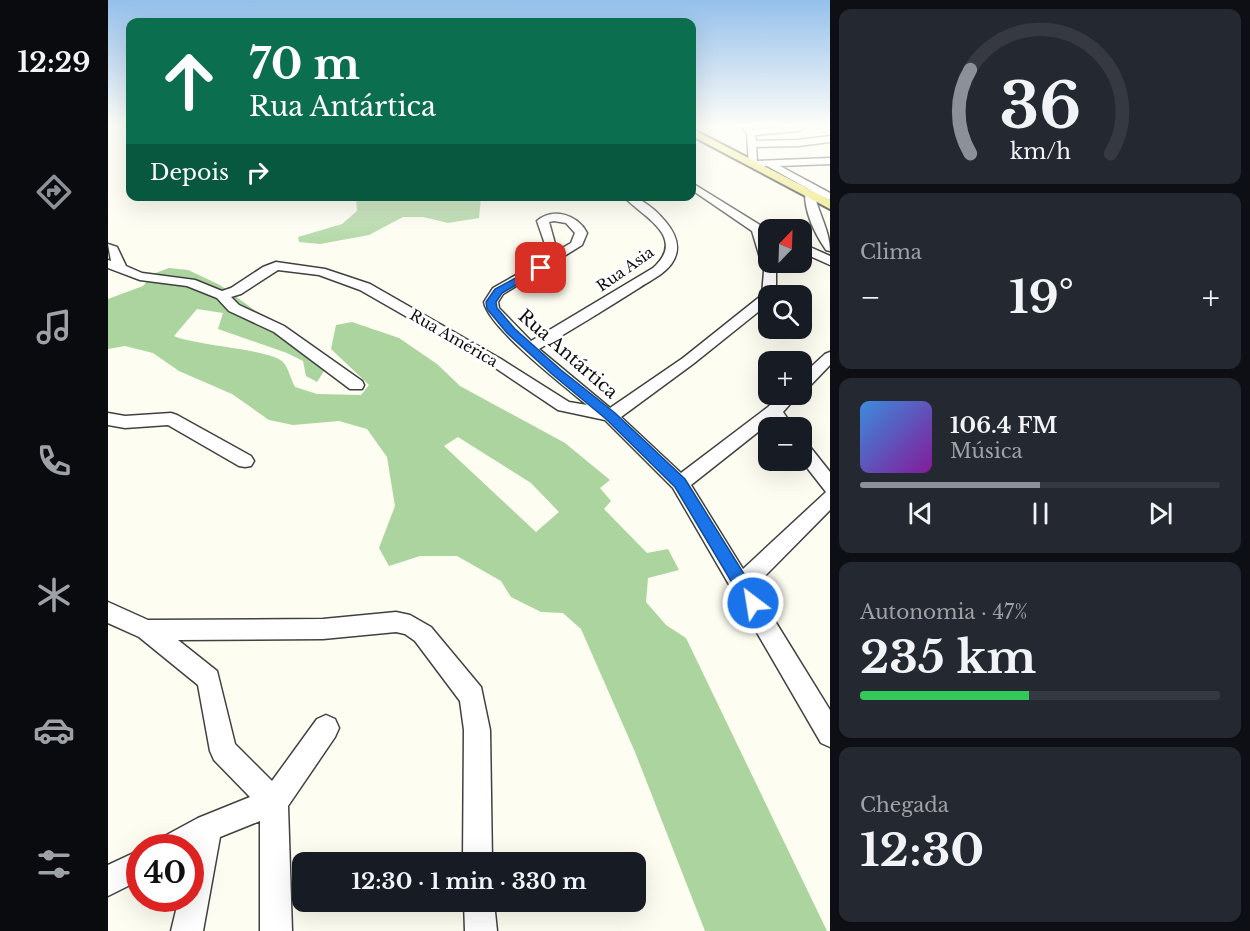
<!DOCTYPE html>
<html lang="pt">
<meta charset="utf-8">
<style>
:root{--surface:#171b24;--page:#242831;--text:#f1f3f6;--muted:#9ea1a6;--line:#363941;--accent:#8c9099}
body{margin:0;font-family:"Libre Baskerville",serif;background:var(--page);color:var(--text);height:100vh;display:flex;flex-direction:column;font-size:22px;white-space:nowrap}
*{box-sizing:border-box;margin:0}
p{font-size:20px;color:var(--muted)}
.icon{flex:none;width:33px;height:33px;fill:none;stroke:currentColor;stroke-width:2;stroke-linecap:round;stroke-linejoin:round}
.map{position:relative;flex:1;overflow:hidden}
.side{display:flex;flex-direction:column;gap:9px;padding:9px;background:#0d0f14;width:420px}
.side>*{flex:none}
.hud{position:absolute;left:18px;top:18px;width:570px;height:183px;border-radius:12px;box-shadow:0 6px 24px #0002;background:#0b6e4f;color:#fff;overflow:hidden}
.needle{width:39px;rotate:23deg}
.fabs{position:absolute;left:650px;top:219px;display:grid;gap:12px}
.fabs a{display:grid;place-items:center;width:54px;height:54px;border-radius:12px;background:var(--surface);box-shadow:0 6px 24px #0002;font-size:30px}
.speed{position:absolute;left:18px;top:834px;display:flex;gap:12px;font-size:30px;font-weight:700;text-align:center}
.speed>*{display:grid;place-content:center;width:78px;height:78px;border-radius:50%;background:var(--surface);box-shadow:0 6px 24px #0002;line-height:1}
.speed .limit{border:9px solid #d22;background:#fff;color:#111}
.pin{position:absolute;display:grid;place-items:center;width:51px;height:51px;color:#fff;margin:-26px;border-radius:12px;box-shadow:0 3px 9px #0006}
.me{position:absolute;width:66px;margin:-33px;rotate:329deg;stroke-linejoin:round;filter:drop-shadow(0 0 4px #0008)}
.turn{display:flex;align-items:center;gap:21px;height:126px;padding:0 24px;font-size:27px}
.turn .icon{width:78px;height:78px;stroke-width:2.5}
.turn b{display:block;font-size:42px;line-height:51px}
.then{display:flex;align-items:center;height:57px;padding:0 24px;background:#0003;gap:12px;font-size:22px}
.big{font-size:45px;font-weight:800;line-height:1.1}
.side .tile{flex:1;display:flex;flex-direction:column;justify-content:center;gap:9px;min-width:0;padding:0 21px;border-radius:12px;background:var(--page)}
.side .dial{align-items:center;gap:0}
.dial svg{height:156px;overflow:visible;fill:none;stroke:var(--line);stroke-width:7;stroke-linecap:round;text-anchor:middle}
.dial text{fill:var(--text);stroke:none}
.song{display:flex;align-items:center;gap:18px}
.cover{width:72px;height:72px;border-radius:9px;background:linear-gradient(135deg,hsl(210 70% 55%),hsl(290 70% 35%))}
.played{height:6px;border-radius:3px;background:linear-gradient(90deg,var(--accent) 50%,var(--line) 50%)}
.keys{display:flex;justify-content:space-around;direction:ltr}
.heat{display:flex;justify-content:space-between;align-items:center;font-size:33px;direction:ltr}
.charge{height:9px;border-radius:4px;background:linear-gradient(90deg,#34c759 47%,var(--line) 0)}
.trip{position:absolute;left:184px;top:852px;width:354px;height:60px;border-radius:12px;background:var(--surface);box-shadow:0 6px 24px #0002;font-weight:800;line-height:60px;text-align:center}
main{display:flex;flex:1;min-height:0}
.tab-bar{display:flex;flex-direction:column;width:108px;justify-content:space-around;align-items:center;background:#090b0e;color:var(--muted)}
.tab-bar .icon{width:42px;height:42px}
.tab-bar .on{color:var(--accent)}
.tab-bar b{font-size:27px;color:var(--text)}
.map>svg:first-child{display:block}
.forest{fill:#abd49e;fill-rule:evenodd}
.lines{fill:none;stroke-linecap:round;stroke-linejoin:round}
.minor-casing{stroke:#414141;stroke-width:3}
.major-casing{stroke:#1f1f1f;stroke-width:4}
.minor{fill:#fff;fill-rule:evenodd}
.major{fill:#eae574;fill-rule:evenodd}
.route{fill:#1a73e8;stroke:#114b97;stroke-width:1.5}
.labels{text-anchor:middle;dominant-baseline:central;stroke-width:6;stroke-linejoin:round;paint-order:stroke}
.far-street-label{font-size:15px;fill:#0e0e0e;stroke:#fff}
.street-label{font-size:18px;fill:#0e0e0e;stroke:#fff}
</style>
<main>
<nav class="tab-bar">
<b>12:29</b>
<svg class="icon on" aria-label="directions" viewBox="0 0 24 24"><path d="M12 3l9 9-9 9-9-9zM9 14v-3h6M13 9l2 2-2 2"/></svg>
<svg class="icon" aria-label="music" viewBox="0 0 24 24"><path d="M9 18V5l10-2v13"/><circle cx="6" cy="18" r="3"/><circle cx="16" cy="16" r="3"/></svg>
<svg class="icon" aria-label="phone" viewBox="0 0 24 24"><path d="M5 4h4l2 5-3 2q2 4 5 5l2-3 5 2v4C11 20 4 13 5 4z"/></svg>
<svg class="icon" aria-label="climate" viewBox="0 0 24 24"><path d="M12 3v18M4 7l16 10M4 17L20 7"/></svg>
<svg class="icon" aria-label="car" viewBox="0 0 24 24"><path d="M5 17H2v-5l4-1 3-4h7l3 4 3 1v5h-3M9 17h6M6 11h13"/><circle cx="7" cy="17" r="2"/><circle cx="17" cy="17" r="2"/></svg>
<svg class="icon" aria-label="filters" viewBox="0 0 24 24"><path d="M4 7h16M4 17h16"/><circle cx="9" cy="7" r="2"/><circle cx="15" cy="17" r="2"/></svg>
</nav>
<div class="map">
<svg width="722" height="931" viewBox="0 0 722 931">
<rect width="100%" height="100%" fill="#fdfdf1"/>
<path class="forest" d="M 243,197 L 373,197 L 371,218 L 340,223 L 315,217 L 295,217 L 261,235 L 212,244 L 191,242 L 190,237 L 234,224 L 249,211 L 248,199 Z
M 61,268 L 80,270 L 112,285 L 207,354 L 216,371 L 209,382 L 198,376 L 195,361 L 179,353 L 110,329 L 115,313 L 89,309 L 66,336 C 88,346 162,349 175,362 C 180,367 183,380 187,387 L 209,394 L 253,395 L 261,385 L 223,349 L 228,325 L 244,322 L 291,338 L 329,364 L 352,386 L 457,443 L 502,480 L 492,488 L 503,501 L 496,509 L 539,553 L 560,549 L 571,570 L 540,578 L 538,602 L 558,625 L 578,638 L 719,931 L 597,931 L 527,752 L 473,629 L 455,613 L 433,612 L 403,597 L 393,581 L 349,556 L 312,556 L 281,566 L 271,548 L 287,506 L 279,457 L 259,429 L 231,421 L 185,425 L 161,420 L 124,394 L 71,371 L 45,353 L 17,346 L 0,349 L 0,299 L 35,286 L 45,274 ZM 350,437 L 423,483 L 451,512 L 428,532 L 336,446 Z"/>
<g class="lines">
<defs>
<path id="minor" d="M 634,127 L 642,127 L 645,130 L 680,127 L 695,128 L 691,131 L 647,135 L 648,141 L 690,140 L 722,136 L 722,142 L 690,146 L 648,147 L 649,161 L 722,158 L 722,164 L 672,166 L 722,193 L 722,200 L 706,193 C 710,212 722,231 722,251 L 718,250 C 707,234 697,213 697,194 L 704,191 L 659,166 L 641,166 L 639,133 Z
M 584,183 L 660,230 L 660,237 L 657,237 L 660,245 L 660,262 L 666,262 L 668,271 L 668,296 L 660,296 L 660,304 L 585,364 L 513,417 L 573,473 L 660,407 L 673,394 L 691,394 L 675,412 L 686,428 L 669,428 L 664,421 L 583,485 L 635,569 L 718,492 L 693,460 L 693,441 L 699,443 L 722,472 L 722,510 L 646,587 L 722,710 L 722,747 L 713,743 L 565,488 L 497,420 L 450,410 L 383,365 L 252,290 L 211,275 L 170,270 L 133,294 L 123,297 L 131,305 L 176,326 L 254,381 L 256,385 L 254,389 L 242,389 L 166,332 L 121,311 L 109,298 L 79,286 L 32,280 L 0,268 L 0,260 L 3,261 L 0,244 L 9,247 L 18,266 L 34,273 L 87,280 L 114,291 L 123,288 L 155,267 L 168,262 L 217,269 L 262,284 L 393,359 L 461,402 L 479,405 C 457,387 380,327 376,302 L 385,288 L 438,258 L 437,244 L 429,221 C 445,207 470,215 479,233 L 474,245 L 395,294 L 390,302 L 391,308 L 423,341 L 545,268 C 580,237 535,217 515,196 C 532,196 546,208 557,221 C 568,234 574,248 564,263 C 557,274 541,281 531,288 C 498,309 465,329 431,349 L 502,408 L 575,358 L 654,295 L 656,271 L 644,231 L 584,190 ZM 446,221 L 458,223 L 467,233 L 463,243 L 449,251 L 441,222 Z
M 693,243 L 722,256 L 722,265 L 693,252 Z
M 722,352 L 722,365 L 699,389 L 693,390 L 693,376 L 717,354 Z
M 0,413 L 17,416 L 63,413 L 69,415 L 143,456 L 146,461 L 143,466 L 137,467 L 131,466 L 60,425 L 17,428 L 0,425 Z
M 0,602 L 40,620 L 215,619 L 288,612 L 302,615 L 323,627 L 373,687 L 382,730 L 384,862 L 355,862 L 356,730 L 352,701 L 307,641 L 297,634 L 288,632 L 215,639 L 70,640 L 109,671 L 127,744 L 164,781 L 209,719 L 218,715 L 227,719 L 231,728 L 227,737 L 180,806 L 184,931 L 152,931 L 152,821 L 112,837 L 95,931 L 63,931 L 71,898 L 82,898 L 82,848 L 49,848 L 53,838 L 90,818 L 142,797 L 106,760 L 102,751 L 90,685 L 31,637 L 0,623 Z
M 32,850 L 32,880 L 0,896 L 0,865 Z
M 356,902 L 386,902 L 389,931 L 357,931 Z"/>
<path id="major" d="M 584,129 L 722,200 L 722,209 L 584,136 Z"/>
</defs>
<use href="#minor" class="minor-casing"/>
<use href="#major" class="major-casing"/>
<use href="#minor" class="minor"/>
<use href="#major" class="major"/>
</g>
<linearGradient id="sky" x2="0" y2="1"><stop stop-color="#95c0eb"/><stop offset="0.49" stop-color="#fefef9"/><stop offset="1" stop-color="#fefef9" stop-opacity="0"/></linearGradient>
<rect width="722" height="257" fill="url(#sky)"/>
<path class="route" d="M 430,266 L 438,268 L 394,293 L 388,302 L 389,308 L 407,329 L 453,370 L 507,413 L 577,479 L 651,598 L 653,603 L 651,608 L 645,611 L 639,608 L 567,487 L 498,419 L 445,375 L 399,333 L 379,309 L 378,302 L 387,289 Z"/>
<g class="labels">
<g class="far-street-label">
<text transform="translate(517 269) rotate(-35)">Rua Asia</text>
<text transform="translate(346 338) rotate(30)">Rua América</text>
</g>
<g class="street-label">
<text transform="translate(460 354) rotate(41)">Rua Antártica</text>
</g>
</g>
</svg>
<div class="fabs">
<a><svg class="needle" viewBox="-14 -14 28 28"><path d="M0-13l5 13h-10z" fill="#e53935"/><path d="M0 13l5-13h-10z" fill="#9ea1a6"/></svg></a>
<a><svg class="icon" aria-label="search" viewBox="0 0 24 24"><circle cx="10" cy="10" r="6"/><path d="M15 15l6 6"/></svg></a>
<a>+</a>
<a>−</a>
</div>
<div class="speed"><div class="limit">40</div></div>
<div class="pin" style="left:433px;top:268px;background:#d93025"><svg class="icon" aria-label="arrive" viewBox="0 0 24 24"><path d="M6 21V4h12l-3 4 3 4H6"/></svg></div>
<svg class="me" style="left:645px;top:603px" viewBox="-20 -20 40 40"><circle r="17" fill="#1a73e8" stroke="#fff" stroke-width="3"/><path d="M0-11L8 9 0 5-8 9z" fill="#fff"/></svg>
<div class="trip">12:30 · 1 min · 330 m</div>
<div class="hud">
<div class="turn"><svg class="icon" aria-label="ahead" viewBox="0 0 24 24"><path d="M12 20V5M6 11l6-6 6 6"/></svg><div><b>70 m</b>Rua Antártica</div></div>
<div class="then">Depois<svg class="icon" aria-label="right" viewBox="0 0 24 24"><path d="M7 20v-9h11M14 6l5 5-5 5"/></svg></div>
</div>
</div>
<section class="side">
<div class="tile dial"><svg viewBox="0 0 100 80">
<path d="M14 69A42 42 0 1 1 86 69"/>
<path d="M14 69A42 42 0 0 1 14 26" stroke="#8c9099"/>
<text x="50" y="56" font-size="32" font-weight="700">36</text>
<text x="50" y="72" font-size="11">km/h</text>
</svg></div>
<div class="tile"><p>Clima</p>
<div class="heat"><a>−</a><b class="big">19°</b><a>+</a></div>
</div>
<div class="tile">
<div class="song"><i class="cover"></i><div><b>106.4 FM</b><p>Música</p></div></div>
<div class="played"></div>
<div class="keys"><svg class="icon" aria-label="previous" viewBox="0 0 24 24"><path d="M18 5L8 12l10 7zM5 5v14"/></svg><svg class="icon" aria-label="pause" viewBox="0 0 24 24"><path d="M8 5v14M16 5v14"/></svg><svg class="icon" aria-label="next" viewBox="0 0 24 24"><path d="M6 5l10 7-10 7zM19 5v14"/></svg></div>
</div>
<div class="tile"><p>Autonomia · 47%</p><b class="big">235 km</b><div class="charge"></div></div>
<div class="tile"><p>Chegada</p><b class="big">12:30</b></div>
</section>
</main>
